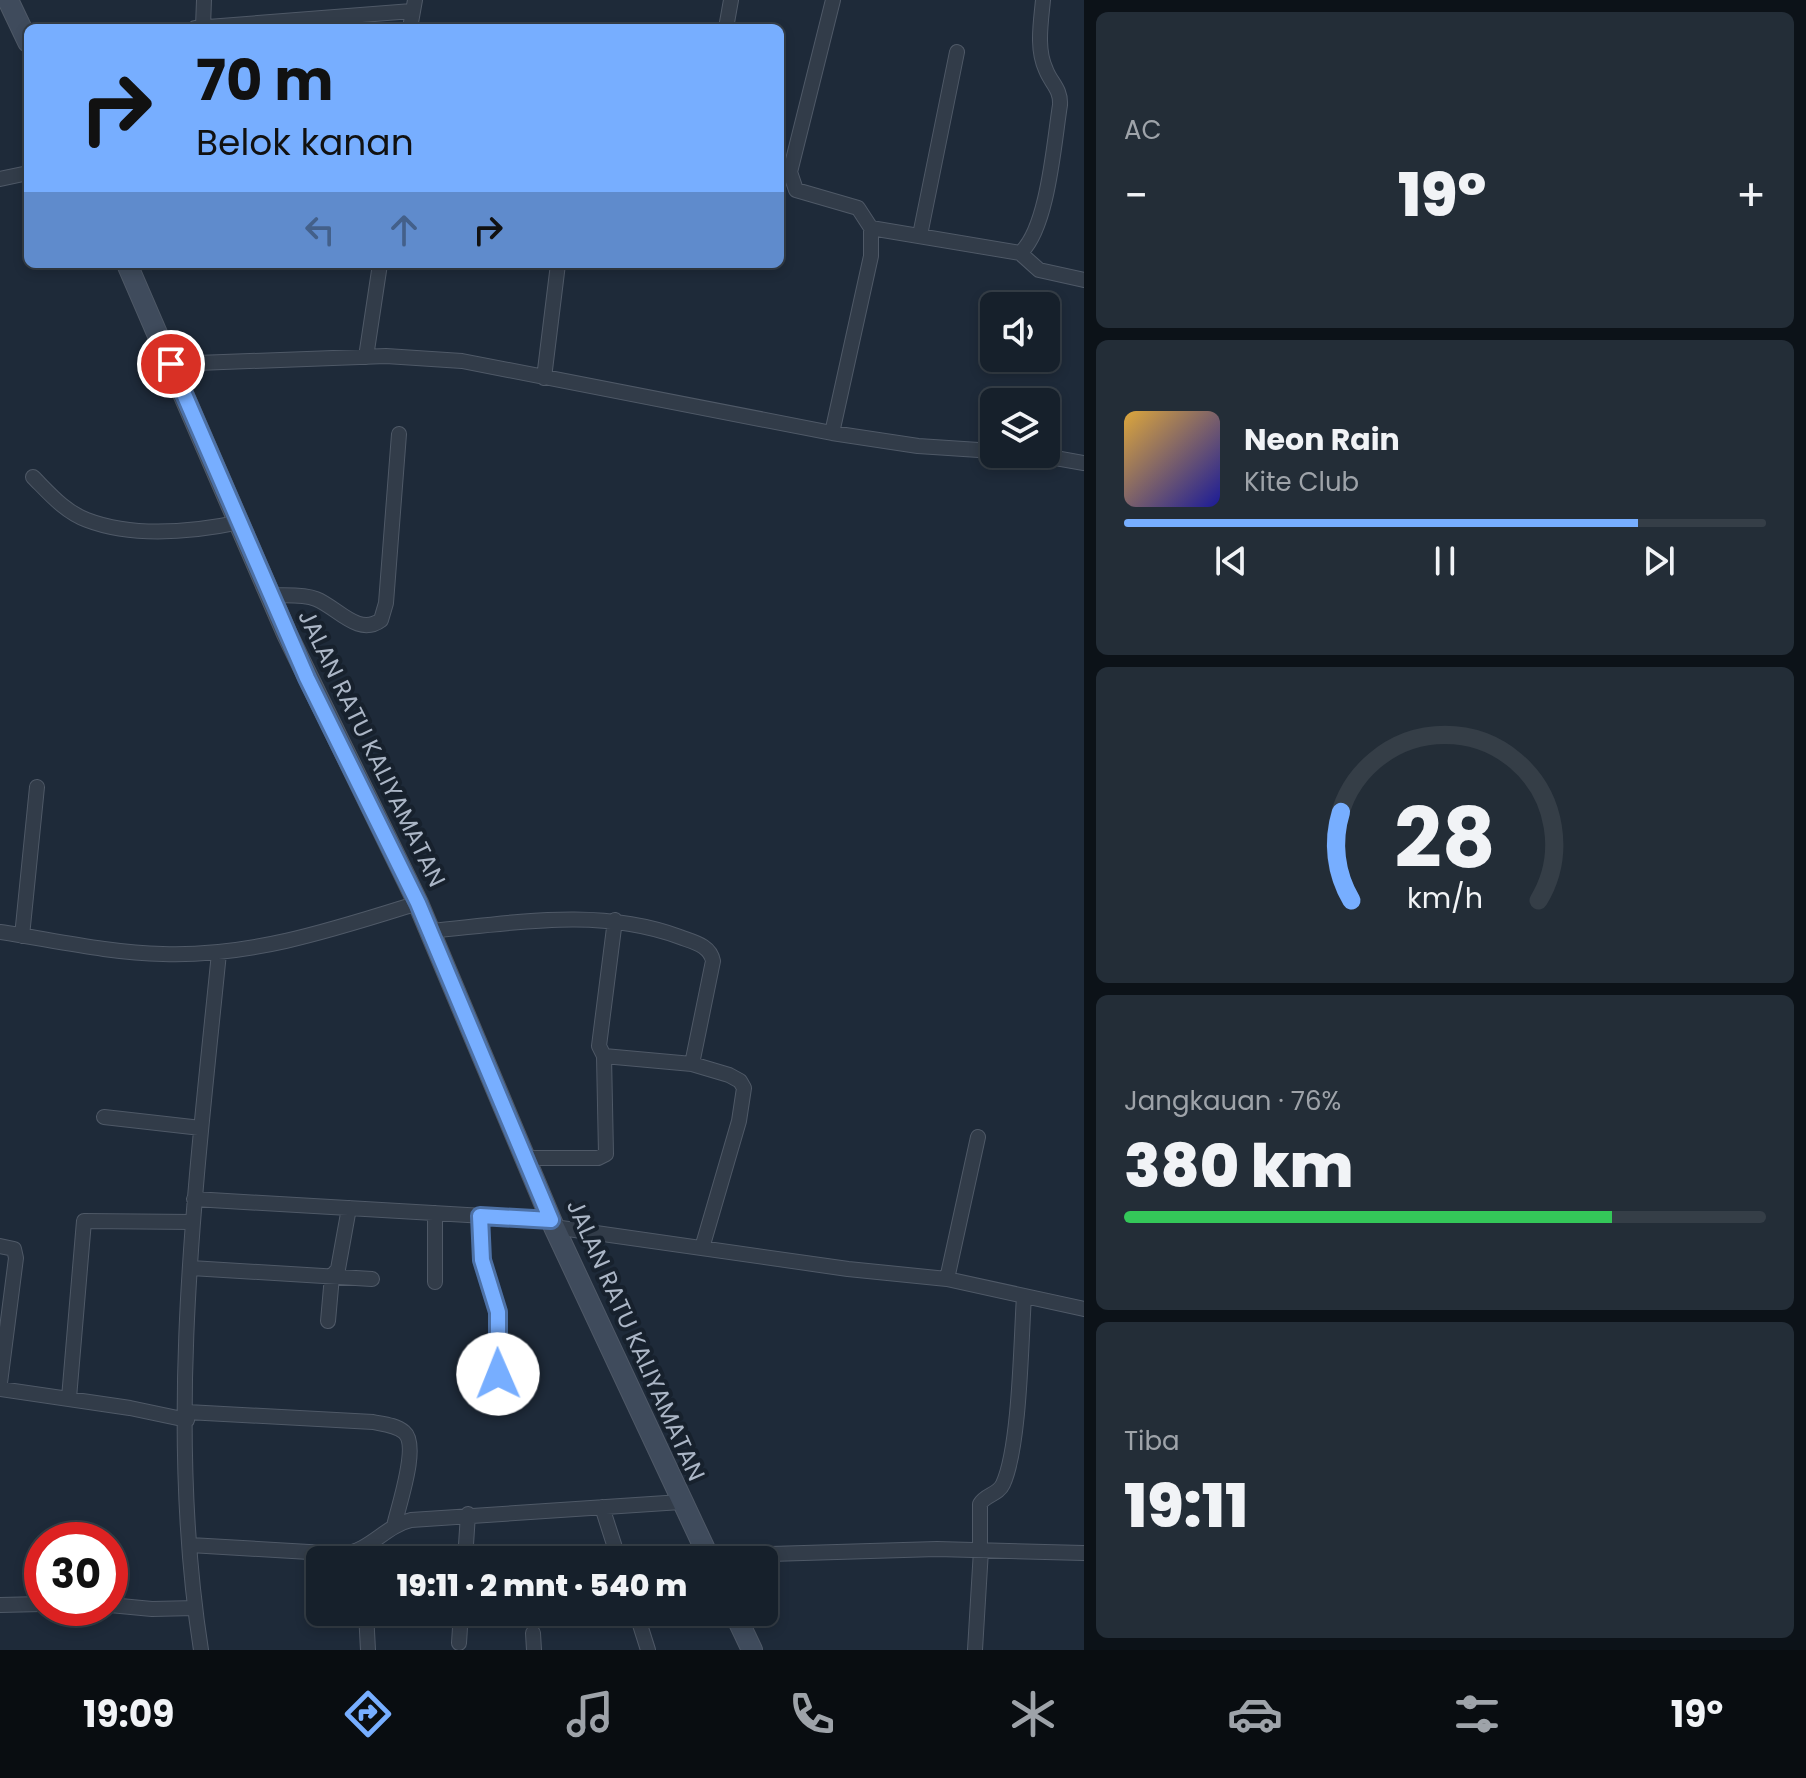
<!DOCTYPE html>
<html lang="id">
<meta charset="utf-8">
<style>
:root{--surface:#16202b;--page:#232d37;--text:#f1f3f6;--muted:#9ea3a9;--line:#353e47;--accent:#77aeff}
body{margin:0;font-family:Poppins,sans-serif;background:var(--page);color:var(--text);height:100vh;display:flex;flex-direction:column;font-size:30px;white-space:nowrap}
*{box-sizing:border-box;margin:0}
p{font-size:26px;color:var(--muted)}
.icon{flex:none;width:44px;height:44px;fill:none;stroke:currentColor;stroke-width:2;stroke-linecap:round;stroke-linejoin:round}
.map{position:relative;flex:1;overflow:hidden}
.side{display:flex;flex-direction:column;gap:12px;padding:12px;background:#0c1218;width:722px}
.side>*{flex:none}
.guide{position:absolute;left:24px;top:24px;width:760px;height:244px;border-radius:12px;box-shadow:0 4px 12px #0003,0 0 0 2px var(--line);background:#77aeff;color:#111;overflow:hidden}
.tools{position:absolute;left:980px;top:292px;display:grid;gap:16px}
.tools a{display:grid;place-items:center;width:80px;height:80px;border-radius:12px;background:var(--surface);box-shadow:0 4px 12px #0003,0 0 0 2px var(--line);font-size:40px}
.speed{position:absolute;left:24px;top:1522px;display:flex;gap:16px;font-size:40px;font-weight:700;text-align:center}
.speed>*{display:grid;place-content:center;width:104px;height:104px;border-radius:50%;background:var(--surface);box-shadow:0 4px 12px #0003,0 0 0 2px var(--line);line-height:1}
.speed .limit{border:12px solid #d22;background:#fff;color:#111}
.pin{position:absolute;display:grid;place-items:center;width:68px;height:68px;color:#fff;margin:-34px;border:4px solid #fff;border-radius:50%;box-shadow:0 2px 8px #0007}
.me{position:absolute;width:88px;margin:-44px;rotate:359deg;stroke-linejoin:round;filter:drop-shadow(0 0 6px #0008)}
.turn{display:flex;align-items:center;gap:28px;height:168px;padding:0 40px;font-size:36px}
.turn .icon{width:104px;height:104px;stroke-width:2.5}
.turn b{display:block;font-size:56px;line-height:68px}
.lanes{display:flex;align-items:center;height:76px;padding:0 40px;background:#0003;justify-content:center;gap:40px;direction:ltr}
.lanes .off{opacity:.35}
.big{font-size:60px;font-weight:800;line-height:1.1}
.side .tile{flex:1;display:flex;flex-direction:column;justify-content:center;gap:12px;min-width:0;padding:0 28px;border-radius:12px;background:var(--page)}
.side .dial{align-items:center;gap:0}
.dial svg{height:208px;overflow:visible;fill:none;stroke:var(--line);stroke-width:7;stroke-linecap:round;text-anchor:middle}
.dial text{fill:var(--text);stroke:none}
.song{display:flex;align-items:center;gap:24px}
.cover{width:96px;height:96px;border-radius:12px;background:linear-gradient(135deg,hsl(40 70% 55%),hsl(240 70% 35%))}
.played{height:8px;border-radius:4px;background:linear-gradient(90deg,var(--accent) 80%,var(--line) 80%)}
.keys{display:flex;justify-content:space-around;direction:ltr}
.heat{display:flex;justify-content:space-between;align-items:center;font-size:44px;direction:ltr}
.charge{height:12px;border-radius:6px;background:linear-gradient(90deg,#34c759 76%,var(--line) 0)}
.trip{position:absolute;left:306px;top:1546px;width:472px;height:80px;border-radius:12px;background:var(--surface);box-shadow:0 4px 12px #0003,0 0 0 2px var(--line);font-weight:800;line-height:80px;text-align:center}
.dock{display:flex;height:128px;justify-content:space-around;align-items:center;background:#090d11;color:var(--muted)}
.dock .icon{width:56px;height:56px}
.dock .on{color:var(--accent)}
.dock b{font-size:36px;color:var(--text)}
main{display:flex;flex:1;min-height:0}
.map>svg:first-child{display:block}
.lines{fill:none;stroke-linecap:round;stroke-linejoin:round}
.street-casing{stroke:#4f5967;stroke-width:16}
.secondary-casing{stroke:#4f5967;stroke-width:22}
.street{stroke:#323c49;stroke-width:14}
.secondary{stroke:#3f4b5c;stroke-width:20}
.route-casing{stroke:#4d71a6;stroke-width:20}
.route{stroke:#77aeff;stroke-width:14}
.labels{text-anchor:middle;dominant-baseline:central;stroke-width:8;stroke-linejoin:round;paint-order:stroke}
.street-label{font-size:24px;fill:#abb6c6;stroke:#17212d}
</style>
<main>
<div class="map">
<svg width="1084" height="1650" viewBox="0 0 1084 1650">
<rect width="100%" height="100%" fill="#1e2a39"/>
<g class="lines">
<defs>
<path id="street" d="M 203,27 L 204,0
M 195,28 L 412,11
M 410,28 L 415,0
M 726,28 L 731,0
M 0,179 L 28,173
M 871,228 L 1020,253 C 1048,229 1054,142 1060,105 C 1061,89 1051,83 1046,70 C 1036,49 1041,22 1043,0
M 920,235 L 957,52
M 1020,253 L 1039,270 L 1084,280
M 366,357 L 380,264
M 171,364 L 386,356 L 462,361 L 832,433 L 918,446 L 994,451
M 544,378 L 558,264
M 832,433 L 871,256 L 871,228 L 858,208 L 796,190 L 790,172 L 833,0
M 1033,454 L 1084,463
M 33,477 C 49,493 65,512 87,520 C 134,538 193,532 241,522
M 270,595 C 285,596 303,594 316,599 C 337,607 358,637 381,620 L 386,603 L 399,434
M 430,931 C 514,923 599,907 680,937 C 693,942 710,945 713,961 L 692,1064
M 0,932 C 53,940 109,953 163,954 C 251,957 335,929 418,903
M 22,936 L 37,787
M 604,1056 L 692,1064 L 729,1075 L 740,1081 L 744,1088 L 739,1121 L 702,1248
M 104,1117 L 201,1128
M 527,1158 L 598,1158 L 606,1154 L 604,1056 L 599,1046 L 615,920
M 194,1199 L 551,1220
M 480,1216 L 482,1260 L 498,1312 L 498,1374
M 554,1227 L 848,1269 L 947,1279 L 1084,1309
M 0,1246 L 14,1249 L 16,1258 L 0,1383
M 191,1268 L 372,1279
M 947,1279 L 978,1137
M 435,1282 L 435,1213
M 328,1321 L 332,1276 L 338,1269 L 349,1208
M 0,1389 L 130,1408 L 187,1420
M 69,1398 L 84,1221 L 193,1222
M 187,1412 L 373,1422 C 383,1424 396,1425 404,1432 C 420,1445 398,1507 394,1526
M 602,1507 L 619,1560
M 190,1545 L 343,1554 C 370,1551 385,1526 411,1520 L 681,1502
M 980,1550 L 980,1504 C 986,1494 998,1495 1003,1484 C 1020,1447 1021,1341 1024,1296
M 708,1556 L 937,1549 L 1084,1553
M 465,1560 L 468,1514
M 0,1605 L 42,1604
M 110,1605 L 152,1609 L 195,1608
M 366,1612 L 368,1650
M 636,1612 L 648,1650
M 533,1633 L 534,1650
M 459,1643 L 461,1612
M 201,1650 C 165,1420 196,1182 219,953
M 975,1650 L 981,1550"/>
<path id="secondary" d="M 8,0 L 28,42
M 127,264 L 287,634 L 418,903 L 554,1227 L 710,1560
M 734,1612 L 752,1650"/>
</defs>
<use href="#street" class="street-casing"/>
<use href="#secondary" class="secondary-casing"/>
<use href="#street" class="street"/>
<use href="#secondary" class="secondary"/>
</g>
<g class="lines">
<defs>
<path id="route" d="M 171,364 L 307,678 L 418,903 L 551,1220 L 480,1216 L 482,1260 L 498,1312 L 498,1374"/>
</defs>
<use href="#route" class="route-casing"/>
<use href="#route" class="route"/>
</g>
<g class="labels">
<g class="street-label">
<text transform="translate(372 748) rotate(64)">JALAN RATU KALIYAMATAN</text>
<text transform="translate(636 1340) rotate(66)">JALAN RATU KALIYAMATAN</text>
</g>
</g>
</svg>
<div class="tools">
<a><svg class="icon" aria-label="sound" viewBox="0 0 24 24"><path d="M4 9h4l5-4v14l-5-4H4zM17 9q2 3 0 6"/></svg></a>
<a><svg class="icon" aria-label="layers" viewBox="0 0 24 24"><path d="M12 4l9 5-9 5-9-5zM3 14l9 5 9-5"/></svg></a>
</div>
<div class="speed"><div class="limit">30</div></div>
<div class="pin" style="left:171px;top:364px;background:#d93025"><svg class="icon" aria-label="arrive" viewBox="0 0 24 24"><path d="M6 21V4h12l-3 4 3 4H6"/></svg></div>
<svg class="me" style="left:498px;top:1374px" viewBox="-20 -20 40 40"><circle r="19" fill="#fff"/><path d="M0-13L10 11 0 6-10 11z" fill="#77aeff"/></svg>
<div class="trip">19:11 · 2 mnt · 540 m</div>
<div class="guide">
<div class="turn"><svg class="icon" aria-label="right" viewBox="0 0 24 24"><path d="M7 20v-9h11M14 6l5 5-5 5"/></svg><div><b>70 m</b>Belok kanan</div></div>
<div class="lanes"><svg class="icon off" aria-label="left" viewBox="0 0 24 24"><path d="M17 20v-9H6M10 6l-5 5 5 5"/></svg><svg class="icon off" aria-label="ahead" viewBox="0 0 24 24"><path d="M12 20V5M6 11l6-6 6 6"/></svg><svg class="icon" aria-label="right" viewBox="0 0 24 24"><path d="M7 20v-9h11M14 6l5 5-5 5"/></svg></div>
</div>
</div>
<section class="side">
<div class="tile"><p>AC</p>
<div class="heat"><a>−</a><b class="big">19°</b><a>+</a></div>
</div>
<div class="tile">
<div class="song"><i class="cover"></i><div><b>Neon Rain</b><p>Kite Club</p></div></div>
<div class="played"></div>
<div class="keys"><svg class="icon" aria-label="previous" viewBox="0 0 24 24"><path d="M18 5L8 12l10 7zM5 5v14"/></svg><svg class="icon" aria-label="pause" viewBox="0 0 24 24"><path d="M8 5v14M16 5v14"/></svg><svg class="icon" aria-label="next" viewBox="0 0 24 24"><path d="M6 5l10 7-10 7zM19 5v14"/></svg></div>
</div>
<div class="tile dial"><svg viewBox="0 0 100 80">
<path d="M14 69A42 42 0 1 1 86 69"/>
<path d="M14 69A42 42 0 0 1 10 35" stroke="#77aeff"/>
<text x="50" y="56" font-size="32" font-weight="700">28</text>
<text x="50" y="72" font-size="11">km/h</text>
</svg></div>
<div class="tile"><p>Jangkauan · 76%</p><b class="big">380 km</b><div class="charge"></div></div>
<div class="tile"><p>Tiba</p><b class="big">19:11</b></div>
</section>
</main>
<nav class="dock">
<b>19:09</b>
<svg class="icon on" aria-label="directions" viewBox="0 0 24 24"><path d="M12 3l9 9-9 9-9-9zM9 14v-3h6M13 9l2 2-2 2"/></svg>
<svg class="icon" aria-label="music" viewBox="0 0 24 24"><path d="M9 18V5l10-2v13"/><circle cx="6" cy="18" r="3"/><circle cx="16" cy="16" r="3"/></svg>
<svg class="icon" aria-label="phone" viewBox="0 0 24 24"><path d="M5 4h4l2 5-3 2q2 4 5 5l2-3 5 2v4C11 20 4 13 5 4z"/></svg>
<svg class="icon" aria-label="climate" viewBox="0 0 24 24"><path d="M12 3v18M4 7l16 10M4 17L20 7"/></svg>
<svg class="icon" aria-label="car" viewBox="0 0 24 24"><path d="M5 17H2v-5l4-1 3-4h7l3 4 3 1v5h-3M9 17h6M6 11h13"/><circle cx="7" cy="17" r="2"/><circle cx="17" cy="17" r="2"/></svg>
<svg class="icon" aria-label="filters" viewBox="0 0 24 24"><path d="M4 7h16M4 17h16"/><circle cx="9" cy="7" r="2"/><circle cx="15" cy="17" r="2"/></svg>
<b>19°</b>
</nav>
